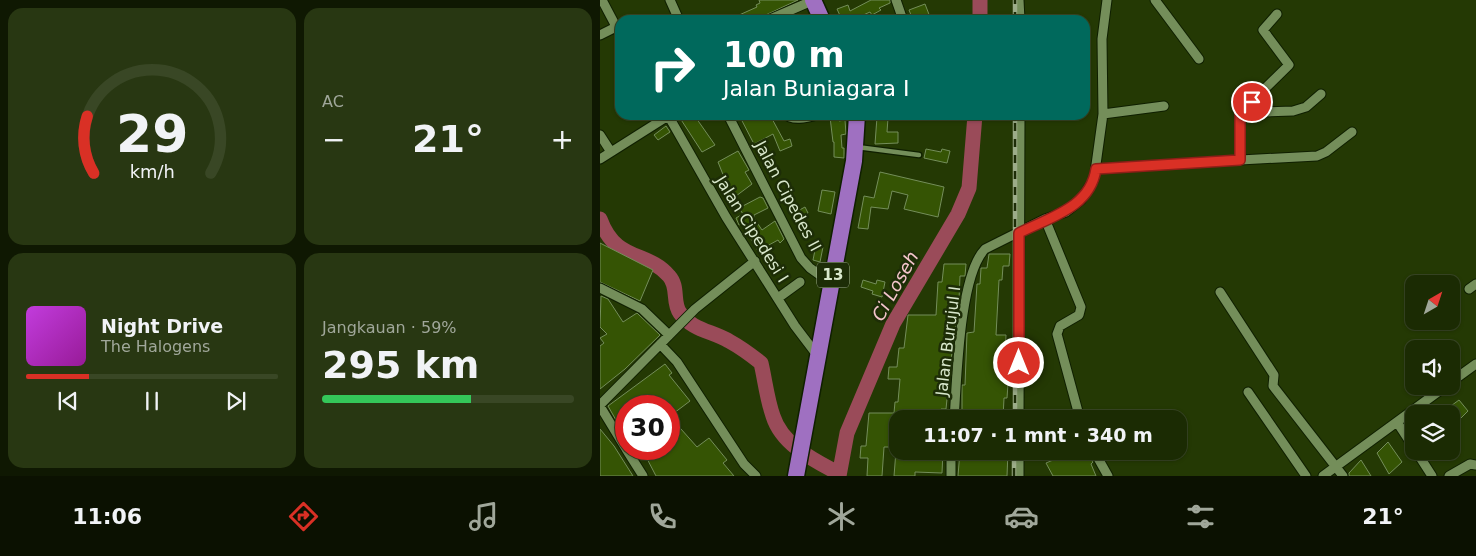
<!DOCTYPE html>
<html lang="id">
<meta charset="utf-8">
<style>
:root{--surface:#1b2b03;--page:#283712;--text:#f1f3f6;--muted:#a0a79a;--line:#394725;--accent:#d93025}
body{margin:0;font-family:"DejaVu Sans",sans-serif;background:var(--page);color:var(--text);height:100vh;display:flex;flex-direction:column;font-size:19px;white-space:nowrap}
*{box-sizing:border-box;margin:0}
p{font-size:16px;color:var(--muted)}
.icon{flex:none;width:28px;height:28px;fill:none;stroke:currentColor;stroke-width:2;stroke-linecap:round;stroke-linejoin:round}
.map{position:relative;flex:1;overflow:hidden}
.drawer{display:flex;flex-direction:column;gap:8px;padding:8px;background:#0f1802;width:600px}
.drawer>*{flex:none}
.top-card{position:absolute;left:15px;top:15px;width:475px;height:105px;border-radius:15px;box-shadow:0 1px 4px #0004,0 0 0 1px var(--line);background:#00695c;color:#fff;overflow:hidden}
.needle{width:32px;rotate:39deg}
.fabs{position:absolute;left:805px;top:275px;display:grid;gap:10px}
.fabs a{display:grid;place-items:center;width:55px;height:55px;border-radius:10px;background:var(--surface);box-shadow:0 1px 4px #0004,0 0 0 1px var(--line);font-size:25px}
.speed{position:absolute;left:15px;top:395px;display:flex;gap:10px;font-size:25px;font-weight:700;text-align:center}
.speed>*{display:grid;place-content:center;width:65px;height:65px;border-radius:50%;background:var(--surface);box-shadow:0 1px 4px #0004,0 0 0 1px var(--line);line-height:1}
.speed .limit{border:8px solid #d22;background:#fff;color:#111}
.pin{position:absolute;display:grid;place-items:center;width:42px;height:42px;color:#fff;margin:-21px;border:2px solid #fff;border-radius:50%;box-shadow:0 1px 5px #0007}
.me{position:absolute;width:55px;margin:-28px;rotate:0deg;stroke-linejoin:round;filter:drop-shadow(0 0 4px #0008)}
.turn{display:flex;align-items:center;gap:18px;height:105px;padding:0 25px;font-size:22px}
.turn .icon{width:65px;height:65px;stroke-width:2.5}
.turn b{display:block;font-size:35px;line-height:42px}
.big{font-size:38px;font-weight:700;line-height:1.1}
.drawer .tile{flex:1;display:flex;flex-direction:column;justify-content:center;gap:8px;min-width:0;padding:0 18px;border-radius:15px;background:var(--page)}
.drawer .dial{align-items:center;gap:0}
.dial svg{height:130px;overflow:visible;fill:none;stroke:var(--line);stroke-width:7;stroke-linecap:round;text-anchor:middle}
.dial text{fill:var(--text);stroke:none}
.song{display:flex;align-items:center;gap:15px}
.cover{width:60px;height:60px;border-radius:8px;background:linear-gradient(135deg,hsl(290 70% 55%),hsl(300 70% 35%))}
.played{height:5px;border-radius:2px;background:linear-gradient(90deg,var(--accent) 25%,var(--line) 25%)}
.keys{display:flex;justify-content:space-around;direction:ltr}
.heat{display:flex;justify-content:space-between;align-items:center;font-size:28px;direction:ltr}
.charge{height:8px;border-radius:4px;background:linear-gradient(90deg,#34c759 59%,var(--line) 0)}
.drawer .tiles{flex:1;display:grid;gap:8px;grid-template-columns:repeat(2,1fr)}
.trip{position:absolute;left:289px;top:410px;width:298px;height:50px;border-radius:15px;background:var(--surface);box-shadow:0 1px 4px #0004,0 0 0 1px var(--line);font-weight:700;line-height:50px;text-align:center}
.tab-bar{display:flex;height:80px;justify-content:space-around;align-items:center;background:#0b1101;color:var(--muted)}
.tab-bar .icon{width:35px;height:35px}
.tab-bar .on{color:var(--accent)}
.tab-bar b{font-size:22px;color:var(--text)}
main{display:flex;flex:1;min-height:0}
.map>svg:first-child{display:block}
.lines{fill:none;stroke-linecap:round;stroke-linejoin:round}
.river{stroke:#9a4b59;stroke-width:15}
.building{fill:#355404;stroke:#748e5a}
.lane-casing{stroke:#0f1f00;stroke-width:7}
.street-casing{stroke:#0f1f00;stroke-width:11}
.highway-casing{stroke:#0f1f00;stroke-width:19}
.lane{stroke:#748e5a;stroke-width:4.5}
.street{stroke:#748e5a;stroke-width:9}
.highway{stroke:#9f70c1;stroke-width:16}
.rail-casing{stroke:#9cad89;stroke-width:4.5}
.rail{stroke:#1d2d07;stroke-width:2.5;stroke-dasharray:8;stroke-linecap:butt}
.route-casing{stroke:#8d1f18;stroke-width:12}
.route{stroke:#d93025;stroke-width:9}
.labels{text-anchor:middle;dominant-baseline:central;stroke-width:5;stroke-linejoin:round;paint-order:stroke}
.shield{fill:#1d2d07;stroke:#a1b091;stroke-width:1}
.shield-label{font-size:15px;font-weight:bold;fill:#d9e8cc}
.street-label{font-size:16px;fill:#d9e8cc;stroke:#1d2d07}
.water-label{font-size:18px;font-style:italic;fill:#f5c6cc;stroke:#1d2d07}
</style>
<main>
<section class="drawer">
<div class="tiles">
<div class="tile dial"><svg viewBox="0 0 100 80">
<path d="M14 69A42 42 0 1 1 86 69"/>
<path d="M14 69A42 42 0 0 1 10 34" stroke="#d93025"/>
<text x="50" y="56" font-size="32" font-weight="700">29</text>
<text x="50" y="72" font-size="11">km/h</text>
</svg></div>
<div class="tile"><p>AC</p>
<div class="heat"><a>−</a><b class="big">21°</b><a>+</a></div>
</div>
<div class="tile">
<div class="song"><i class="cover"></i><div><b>Night Drive</b><p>The Halogens</p></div></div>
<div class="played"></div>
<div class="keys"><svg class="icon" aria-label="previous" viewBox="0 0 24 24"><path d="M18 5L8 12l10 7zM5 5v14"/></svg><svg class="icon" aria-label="pause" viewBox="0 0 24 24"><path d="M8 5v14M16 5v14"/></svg><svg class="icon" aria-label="next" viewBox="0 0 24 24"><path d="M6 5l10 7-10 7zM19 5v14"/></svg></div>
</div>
<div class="tile"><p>Jangkauan · 59%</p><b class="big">295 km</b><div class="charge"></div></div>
</div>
</section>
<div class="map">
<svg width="876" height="476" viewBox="0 0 876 476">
<rect width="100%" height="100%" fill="#243904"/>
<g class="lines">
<path class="river" d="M 380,0 L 380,20
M 0,219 C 16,263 47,250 69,276 C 79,287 72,302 80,313 C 92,330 112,331 129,341 C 140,347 151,355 161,363 C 165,380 167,399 173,416 C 182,445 214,460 238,473
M 239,476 L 247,433 L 293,324 L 358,214 L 369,188 L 375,115"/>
</g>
<path class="building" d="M 159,0 L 198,0 L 155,20 L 128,20 L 157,7 L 156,5 L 160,3 Z
M 271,0 L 290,0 L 290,3 L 279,8 L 281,10 L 272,15 L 270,12 L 252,20 L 242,20 L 237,9 L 248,5 L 250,11 Z
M 325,4 L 330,17 L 313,20 L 309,10 Z
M 78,115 L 94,115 L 115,145 L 102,152 Z
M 139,115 L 170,115 L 184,141 L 190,139 L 192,146 L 180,151 L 173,134 L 154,144 Z
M 238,116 L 239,121 L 245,120 L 246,134 L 241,135 L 242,148 L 244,148 L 244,158 L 234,157 L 234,142 L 233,142 L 230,117 Z
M 277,117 L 288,118 L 287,132 L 298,132 L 298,143 L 275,144 Z
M 66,126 L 70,132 L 58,140 L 54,135 Z
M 326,149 L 341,152 L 342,149 L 350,151 L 347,163 L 324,158 Z
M 138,151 L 149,170 L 145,172 L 152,184 L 128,202 L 122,193 L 126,190 L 119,179 L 124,177 L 118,162 Z
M 280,172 L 344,187 L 338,217 L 304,209 L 308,195 L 292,191 L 288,209 L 271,207 L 268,229 L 258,228 L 264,196 L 274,198 Z
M 222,190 L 235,192 L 231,214 L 218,211 Z
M 160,197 L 163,198 L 168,208 L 154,215 L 154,218 L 162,230 L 175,221 L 184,239 L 180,243 L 178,240 L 158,251 L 151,239 L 153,237 L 144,223 L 139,225 L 136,218 L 143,214 L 139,208 Z
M 205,207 L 208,213 L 203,216 L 210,233 L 203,236 L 194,213 Z
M 0,243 L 53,270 L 40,301 L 0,282 Z
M 216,245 L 223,247 L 220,262 L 213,260 Z
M 389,254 L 410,254 L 409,266 L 403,266 L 402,280 L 399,280 L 396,335 L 406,335 L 405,357 L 410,356 L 407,398 L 404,398 L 403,418 L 362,419 L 362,385 L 365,385 L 367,333 L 374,332 L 377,284 L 380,284 L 381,268 L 387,268 Z
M 344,264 L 366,264 L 365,276 L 360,276 L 359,300 L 351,360 L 345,360 L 344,379 L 349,379 L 346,409 L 341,409 L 340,419 L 298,419 L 298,447 L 284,447 L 282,476 L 267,476 L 268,458 L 260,458 L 261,446 L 266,446 L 269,413 L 294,413 L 295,402 L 298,402 L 300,379 L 288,379 L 289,367 L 297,367 L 299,348 L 304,348 L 308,315 L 336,315 L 338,282 L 342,282 Z
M 263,280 L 276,284 L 277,280 L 285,282 L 282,297 L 272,294 L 273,291 L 261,287 Z
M 1,296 L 8,299 L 23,322 L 37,313 L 60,335 L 25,369 L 0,389 L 0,346 L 4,343 L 0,338 L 7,334 L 0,327 Z
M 65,364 L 72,373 L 69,375 L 90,401 L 74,413 L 69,406 L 40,406 L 36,400 L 26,406 L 26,425 L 21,429 L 8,406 Z
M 859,400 L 868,411 L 851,428 L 851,414 L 840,414 Z
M 73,420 L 97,447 L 109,438 L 127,460 L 123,463 L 134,476 L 56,476 L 42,449 L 72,449 L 69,442 L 69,423 Z
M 0,429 L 14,446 L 33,476 L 0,476 Z
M 788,442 L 802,462 L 789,474 L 777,453 Z
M 296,451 L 343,451 L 342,473 L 315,472 L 315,476 L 294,476 Z
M 360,451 L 408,451 L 407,476 L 358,476 Z
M 469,451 L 486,451 L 493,462 L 491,464 L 496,476 L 453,476 L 446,463 L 470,453 Z
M 761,460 L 771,476 L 749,476 L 749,473 Z"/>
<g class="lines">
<defs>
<path id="lane" d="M 183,115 C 193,126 213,118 226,115
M 257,147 L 319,155"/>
<path id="street" d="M 2,0 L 20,34
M 70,0 L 79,20
M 296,0 L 303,20
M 419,0 L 420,20
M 555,0 L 599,59
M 168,20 L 214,0
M 0,35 L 16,27
M 640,113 L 693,111 L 706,107 L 721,94
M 503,114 L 564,106
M 68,115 L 126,217 L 195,326 L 217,355
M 128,115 L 201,258 L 210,268 L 231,283
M 0,135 L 11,152
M 0,159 L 68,116
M 640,160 L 717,156 L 726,152 L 752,132
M 496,169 L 640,160 L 640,113 L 689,65 L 663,30 L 677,14
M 445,219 L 481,307 L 479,315 L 460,326 L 457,334 L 480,419
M 0,288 L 42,309 L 69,335
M 869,289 L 876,284
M 620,292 L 674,375 L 673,386 L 743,476
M 178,298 L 200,282
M 60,344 L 77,362 L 144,464 L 156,476
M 851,382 L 876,364
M 648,392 L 706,476
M 0,405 L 95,309 L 155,261
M 0,406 L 26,449
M 354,419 C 357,380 359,276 385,249 L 445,219 L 466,212 L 481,200 L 494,179 L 503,114 L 502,39 L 507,0
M 419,419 L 420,115
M 797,422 L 814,448
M 26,449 L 43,476
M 419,451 L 419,476
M 494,451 L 508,476
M 816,451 L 832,476
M 351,476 L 351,451
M 723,476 L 846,386
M 849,476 L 870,464 L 876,465"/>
<path id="highway" d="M 213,0 L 222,20
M 196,476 L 254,161 L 257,115"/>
</defs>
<use href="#lane" class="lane-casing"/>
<use href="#street" class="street-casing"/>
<use href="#highway" class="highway-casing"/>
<use href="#lane" class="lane"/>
<use href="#street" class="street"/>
<use href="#highway" class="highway"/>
<defs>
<path id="rail" d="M 415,20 L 415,0
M 415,419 L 415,115
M 414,476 L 414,451"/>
</defs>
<use href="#rail" class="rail-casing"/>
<use href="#rail" class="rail"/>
</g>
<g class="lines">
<defs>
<path id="route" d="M 419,363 L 419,233 C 450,217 490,208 496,169 L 640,160 L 640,113 L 652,102"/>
</defs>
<use href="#route" class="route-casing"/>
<use href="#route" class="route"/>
</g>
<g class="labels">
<rect class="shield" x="217" y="262.5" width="32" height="25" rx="4"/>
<g class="shield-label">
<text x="233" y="275">13</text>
</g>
<g class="street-label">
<text transform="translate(188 196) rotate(62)">Jalan Cipedes II</text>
<text transform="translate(152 229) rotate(58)">Jalan Cipedesi I</text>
<text transform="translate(348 341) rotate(-83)">Jalan Burujul I</text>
</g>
<g class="water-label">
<text transform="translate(295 286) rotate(-61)">Ci Loseh</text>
</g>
</g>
</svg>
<div class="fabs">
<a><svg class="needle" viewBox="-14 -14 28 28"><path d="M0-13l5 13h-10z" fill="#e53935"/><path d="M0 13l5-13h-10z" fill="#a0a79a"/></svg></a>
<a><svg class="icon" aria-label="sound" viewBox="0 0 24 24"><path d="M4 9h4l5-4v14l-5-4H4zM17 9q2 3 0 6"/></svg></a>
<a><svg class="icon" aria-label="layers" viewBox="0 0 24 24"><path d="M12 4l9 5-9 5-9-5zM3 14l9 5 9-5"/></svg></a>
</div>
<div class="speed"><div class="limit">30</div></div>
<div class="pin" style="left:652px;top:102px;background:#d93025"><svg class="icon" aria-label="arrive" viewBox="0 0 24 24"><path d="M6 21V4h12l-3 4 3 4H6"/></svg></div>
<svg class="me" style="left:419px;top:363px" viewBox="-20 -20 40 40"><circle r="17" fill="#d93025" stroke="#fff" stroke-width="3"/><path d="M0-11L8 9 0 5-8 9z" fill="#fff"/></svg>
<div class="trip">11:07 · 1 mnt · 340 m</div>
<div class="top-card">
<div class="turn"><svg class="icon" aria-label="right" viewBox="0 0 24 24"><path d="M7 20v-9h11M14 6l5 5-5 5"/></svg><div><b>100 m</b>Jalan Buniagara I</div></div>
</div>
</div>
</main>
<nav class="tab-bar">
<b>11:06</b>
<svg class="icon on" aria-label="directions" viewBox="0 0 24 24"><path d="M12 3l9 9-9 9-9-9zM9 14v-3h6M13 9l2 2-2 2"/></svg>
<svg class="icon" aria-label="music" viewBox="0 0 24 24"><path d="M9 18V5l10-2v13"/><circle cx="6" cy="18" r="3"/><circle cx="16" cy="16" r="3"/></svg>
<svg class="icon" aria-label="phone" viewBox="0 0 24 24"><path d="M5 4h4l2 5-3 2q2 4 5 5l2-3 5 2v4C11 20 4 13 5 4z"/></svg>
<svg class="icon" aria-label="climate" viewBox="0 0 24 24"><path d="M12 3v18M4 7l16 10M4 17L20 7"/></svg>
<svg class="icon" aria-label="car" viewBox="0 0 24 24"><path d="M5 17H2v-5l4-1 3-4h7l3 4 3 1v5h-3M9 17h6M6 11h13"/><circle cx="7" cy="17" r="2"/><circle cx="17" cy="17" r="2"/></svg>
<svg class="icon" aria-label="filters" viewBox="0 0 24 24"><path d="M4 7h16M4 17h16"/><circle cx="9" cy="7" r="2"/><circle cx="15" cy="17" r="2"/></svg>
<b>21°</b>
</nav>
